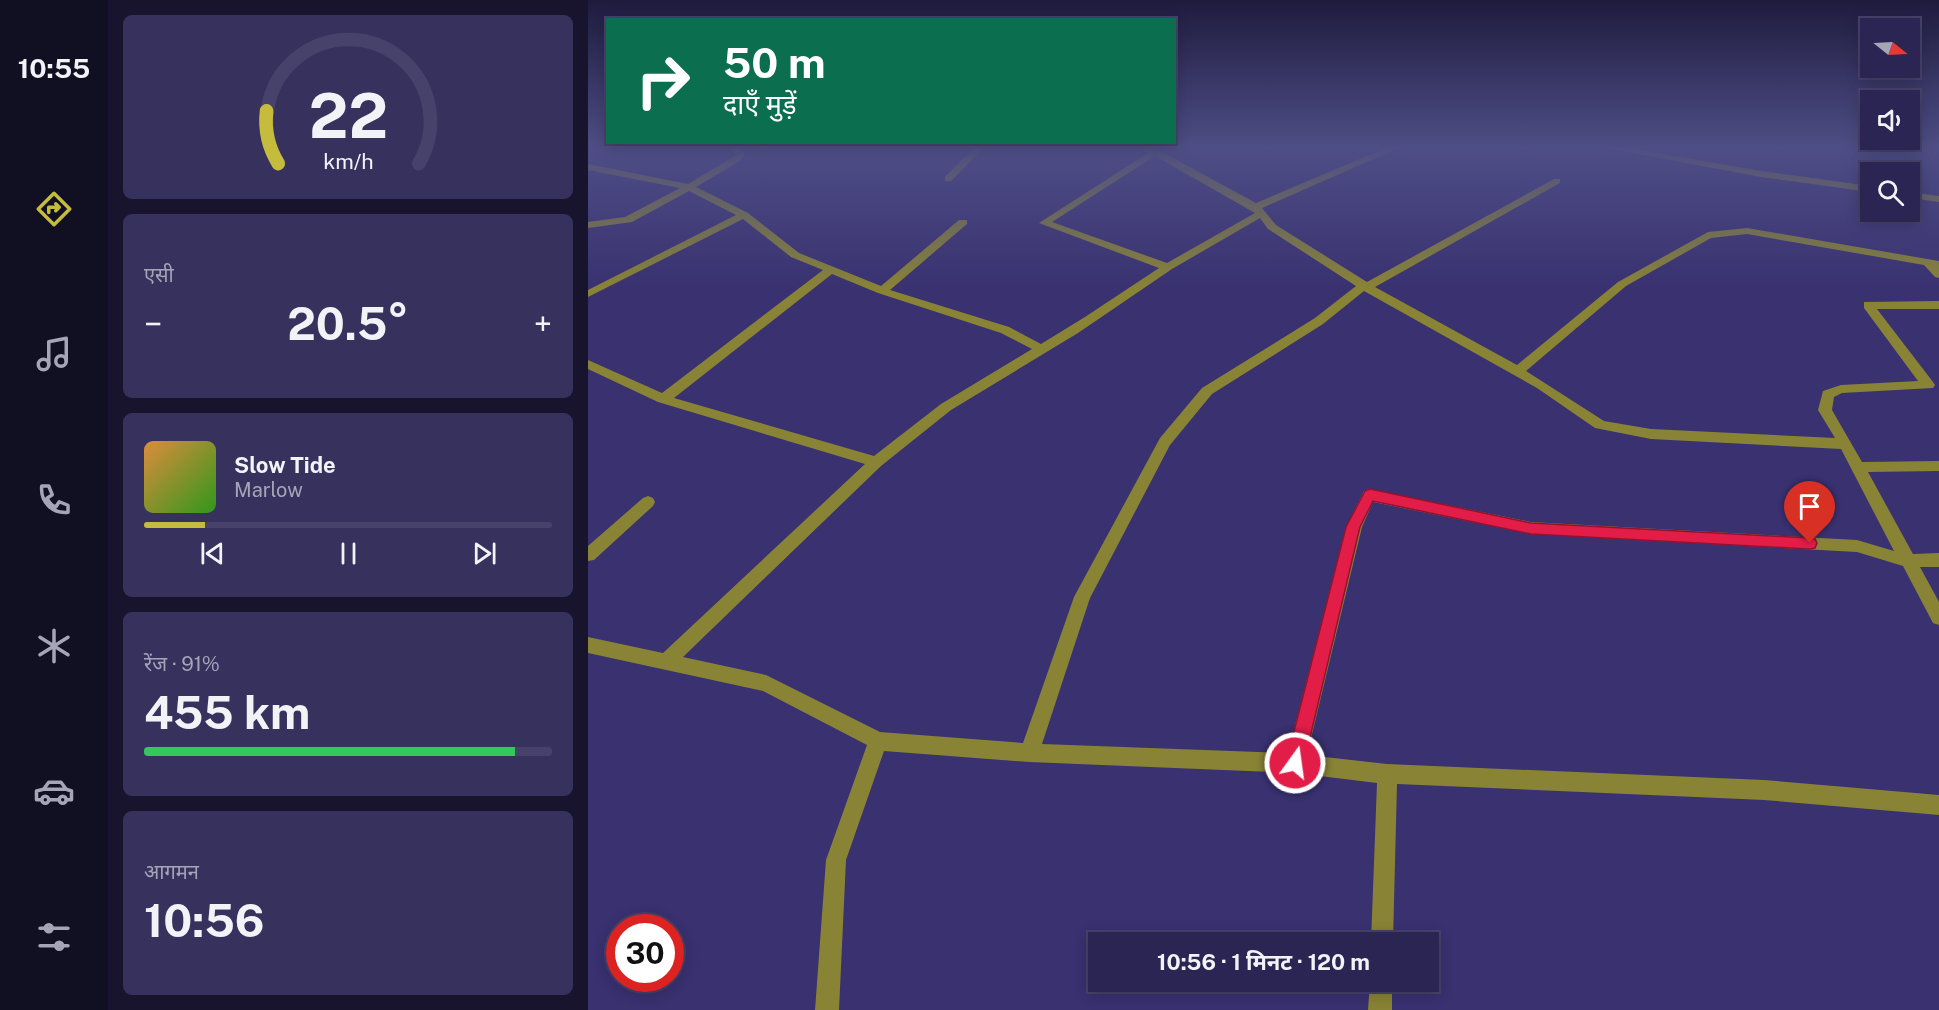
<!DOCTYPE html>
<html lang="hi">
<meta charset="utf-8">
<style>
:root{--surface:#2b2554;--page:#37315e;--text:#f1f3f6;--muted:#a6a5b8;--line:#47426b;--accent:#c5bc3d}
body{margin:0;font-family:"Public Sans","Noto Sans Devanagari",sans-serif;background:var(--page);color:var(--text);height:100vh;display:flex;flex-direction:column;font-size:22px;white-space:nowrap}
*{box-sizing:border-box;margin:0}
p{font-size:20px;color:var(--muted)}
.icon{flex:none;width:33px;height:33px;fill:none;stroke:currentColor;stroke-width:2;stroke-linecap:round;stroke-linejoin:round}
.map{position:relative;flex:1;overflow:hidden}
.panel{display:flex;flex-direction:column;gap:15px;padding:15px;background:#18142e;width:480px}
.panel>*{flex:none}
.top-card{position:absolute;left:18px;top:18px;width:570px;height:126px;border-radius:0px;box-shadow:0 3px 15px #0003,0 0 0 2px var(--line);background:#0b6e4f;color:#fff;overflow:hidden}
.needle{width:39px;rotate:108deg}
.controls{position:absolute;left:1272px;top:18px;display:grid;gap:12px}
.controls a{display:grid;place-items:center;width:60px;height:60px;border-radius:0px;background:var(--surface);box-shadow:0 3px 15px #0003,0 0 0 2px var(--line);font-size:30px}
.speed{position:absolute;left:18px;top:914px;display:flex;gap:12px;font-size:30px;font-weight:700;text-align:center}
.speed>*{display:grid;place-content:center;width:78px;height:78px;border-radius:50%;background:var(--surface);box-shadow:0 3px 15px #0003,0 0 0 2px var(--line);line-height:1}
.speed .limit{border:9px solid #d22;background:#fff;color:#111}
.pin{position:absolute;display:grid;place-items:center;width:51px;height:51px;color:#fff;margin:-62px -26px;border-radius:50% 50% 50% 0;rotate:-45deg;box-shadow:0 0 6px #0007}
.pin .icon{rotate:45deg}
.me{position:absolute;width:66px;margin:-33px;rotate:14deg;stroke-linejoin:round;filter:drop-shadow(0 0 4px #0008)}
.turn{display:flex;align-items:center;gap:21px;height:126px;padding:0 18px;font-size:27px}
.turn .icon{width:78px;height:78px;stroke-width:2.5}
.turn b{display:block;font-size:42px;line-height:51px}
.big{font-size:45px;font-weight:700;line-height:1.1}
.panel .tile{flex:1;display:flex;flex-direction:column;justify-content:center;gap:9px;min-width:0;padding:0 21px;border-radius:9px;background:var(--page)}
.panel .dial{align-items:center;gap:0}
.dial svg{height:156px;overflow:visible;fill:none;stroke:var(--line);stroke-width:7;stroke-linecap:round;text-anchor:middle}
.dial text{fill:var(--text);stroke:none}
.song{display:flex;align-items:center;gap:18px}
.cover{width:72px;height:72px;border-radius:9px;background:linear-gradient(135deg,hsl(30 70% 55%),hsl(110 70% 35%))}
.played{height:6px;border-radius:3px;background:linear-gradient(90deg,var(--accent) 15%,var(--line) 15%)}
.keys{display:flex;justify-content:space-around;direction:ltr}
.heat{display:flex;justify-content:space-between;align-items:center;font-size:33px;direction:ltr}
.charge{height:9px;border-radius:4px;background:linear-gradient(90deg,#34c759 91%,var(--line) 0)}
.trip{position:absolute;left:500px;top:932px;width:351px;height:60px;border-radius:0px;background:var(--surface);box-shadow:0 3px 15px #0003,0 0 0 2px var(--line);font-weight:700;line-height:60px;text-align:center}
main{display:flex;flex:1;min-height:0}
.tabs{display:flex;flex-direction:column;width:108px;justify-content:space-around;align-items:center;background:#110f22;color:var(--muted)}
.tabs .icon{width:42px;height:42px}
.tabs .active{color:var(--accent)}
.tabs b{font-size:27px;color:var(--text)}
.map>svg:first-child{display:block}
.lines{fill:none;stroke-linecap:round;stroke-linejoin:round}
.minor{fill:#898335;fill-rule:evenodd}
.route{fill:#e11d48;stroke:#92132f;stroke-width:1.5}
</style>
<main>
<nav class="tabs">
<b>10:55</b>
<svg class="icon active" aria-label="directions" viewBox="0 0 24 24"><path d="M12 3l9 9-9 9-9-9zM9 14v-3h6M13 9l2 2-2 2"/></svg>
<svg class="icon" aria-label="music" viewBox="0 0 24 24"><path d="M9 18V5l10-2v13"/><circle cx="6" cy="18" r="3"/><circle cx="16" cy="16" r="3"/></svg>
<svg class="icon" aria-label="phone" viewBox="0 0 24 24"><path d="M5 4h4l2 5-3 2q2 4 5 5l2-3 5 2v4C11 20 4 13 5 4z"/></svg>
<svg class="icon" aria-label="climate" viewBox="0 0 24 24"><path d="M12 3v18M4 7l16 10M4 17L20 7"/></svg>
<svg class="icon" aria-label="car" viewBox="0 0 24 24"><path d="M5 17H2v-5l4-1 3-4h7l3 4 3 1v5h-3M9 17h6M6 11h13"/><circle cx="7" cy="17" r="2"/><circle cx="17" cy="17" r="2"/></svg>
<svg class="icon" aria-label="filters" viewBox="0 0 24 24"><path d="M4 7h16M4 17h16"/><circle cx="9" cy="7" r="2"/><circle cx="15" cy="17" r="2"/></svg>
</nav>
<section class="panel">
<div class="tile dial"><svg viewBox="0 0 100 80">
<path d="M14 69A42 42 0 1 1 86 69"/>
<path d="M14 69A42 42 0 0 1 8 42" stroke="#c5bc3d"/>
<text x="50" y="56" font-size="32" font-weight="700">22</text>
<text x="50" y="72" font-size="11">km/h</text>
</svg></div>
<div class="tile"><p>एसी</p>
<div class="heat"><a>−</a><b class="big">20.5°</b><a>+</a></div>
</div>
<div class="tile">
<div class="song"><i class="cover"></i><div><b>Slow Tide</b><p>Marlow</p></div></div>
<div class="played"></div>
<div class="keys"><svg class="icon" aria-label="previous" viewBox="0 0 24 24"><path d="M18 5L8 12l10 7zM5 5v14"/></svg><svg class="icon" aria-label="pause" viewBox="0 0 24 24"><path d="M8 5v14M16 5v14"/></svg><svg class="icon" aria-label="next" viewBox="0 0 24 24"><path d="M6 5l10 7-10 7zM19 5v14"/></svg></div>
</div>
<div class="tile"><p>रेंज · 91%</p><b class="big">455 km</b><div class="charge"></div></div>
<div class="tile"><p>आगमन</p><b class="big">10:56</b></div>
</section>
<div class="map">
<svg width="1351" height="1010" viewBox="0 0 1351 1010">
<rect width="100%" height="100%" fill="#393170"/>
<g class="lines">
<path class="minor" d="M 142,147 L 151,147 L 157,154 L 152,161 L 108,187 L 160,213 L 211,253 L 293,286 L 371,220 L 379,220 L 379,224 L 302,290 L 421,327 L 453,344 L 497,317 L 571,268 L 451,223 L 560,153 L 553,147 L 565,147 L 668,203 L 800,147 L 813,147 L 674,208 L 688,225 L 779,282 L 966,179 L 972,179 L 972,183 L 787,287 L 929,365 L 1030,282 L 1120,232 L 1159,228 L 1351,261 L 1351,278 L 1347,277 L 1336,265 L 1159,234 L 1123,238 L 1038,286 L 938,371 L 1016,421 L 1063,429 L 1247,438 L 1230,410 L 1235,391 L 1253,385 L 1330,381 L 1276,308 L 1276,302 L 1351,301 L 1351,309 L 1289,309 L 1345,382 L 1347,385 L 1345,388 L 1254,393 L 1246,397 L 1244,410 L 1274,462 L 1351,461 L 1351,471 L 1280,472 L 1325,554 L 1351,553 L 1351,567 L 1332,567 L 1351,602 L 1351,625 L 1345,623 L 1315,566 L 1269,552 L 943,534 L 785,502 L 774,527 L 719,755 L 799,764 L 1176,780 L 1351,795 L 1351,815 L 1176,800 L 809,784 L 805,942 L 783,942 L 789,783 L 707,773 L 441,762 L 296,751 L 258,860 L 251,1010 L 227,1010 L 238,860 L 279,745 L 175,691 L 0,653 L 0,637 L 75,653 L 277,464 L 70,402 L 0,369 L 0,360 L 74,393 L 235,270 L 203,257 L 155,219 L 0,297 L 0,290 L 148,215 L 101,191 L 44,222 L 0,228 L 0,222 L 37,217 L 92,188 L 0,170 L 0,164 L 100,184 L 145,157 L 147,154 ZM 567,156 L 667,213 L 579,263 L 464,222 ZM 672,218 L 680,229 L 768,286 L 727,318 L 614,388 L 572,438 L 486,597 L 435,743 L 292,732 L 178,675 L 95,657 L 293,466 L 363,410 L 490,333 L 584,269 ZM 244,274 L 290,293 L 413,333 L 444,349 L 353,404 L 286,456 L 86,398 ZM 776,291 L 949,388 L 1007,428 L 1063,439 L 1253,449 L 1306,551 L 1269,540 L 943,522 L 781,489 L 776,491 L 758,527 L 700,753 L 454,744 L 502,598 L 582,445 L 624,394 L 735,324 Z
M 387,147 L 397,147 L 363,181 L 357,181 L 357,177 Z
M 1013,147 L 1035,147 L 1173,171 L 1282,186 L 1282,192 L 1173,177 Z
M 1322,192 L 1351,196 L 1351,202 L 1322,198 Z
M 60,496 L 65,498 L 67,502 L 65,506 L 6,560 L 0,561 L 0,546 L 55,498 Z
M 782,981 L 804,981 L 804,1010 L 780,1010 Z"/>
</g>
<linearGradient id="sky" x2="0" y2="1"><stop stop-color="#1f1b3e"/><stop offset="0.51" stop-color="#4e4e86"/><stop offset="1" stop-color="#4e4e86" stop-opacity="0"/></linearGradient>
<rect width="1351" height="289" fill="url(#sky)"/>
<path class="route" d="M 782,489 L 943,523 L 1222,538 L 1227,539 L 1229,543 L 1227,548 L 1222,549 L 943,534 L 785,501 L 772,527 L 716,763 L 713,769 L 707,771 L 701,769 L 698,763 L 758,527 L 777,491 Z"/>
</svg>
<div class="controls">
<a><svg class="needle" viewBox="-14 -14 28 28"><path d="M0-13l5 13h-10z" fill="#e53935"/><path d="M0 13l5-13h-10z" fill="#a6a5b8"/></svg></a>
<a><svg class="icon" aria-label="sound" viewBox="0 0 24 24"><path d="M4 9h4l5-4v14l-5-4H4zM17 9q2 3 0 6"/></svg></a>
<a><svg class="icon" aria-label="search" viewBox="0 0 24 24"><circle cx="10" cy="10" r="6"/><path d="M15 15l6 6"/></svg></a>
</div>
<div class="speed"><div class="limit">30</div></div>
<div class="pin" style="left:1222px;top:543px;background:#d93025"><svg class="icon" aria-label="arrive" viewBox="0 0 24 24"><path d="M6 21V4h12l-3 4 3 4H6"/></svg></div>
<svg class="me" style="left:707px;top:763px" viewBox="-20 -20 40 40"><circle r="17" fill="#e11d48" stroke="#fff" stroke-width="3"/><path d="M0-11L8 9 0 5-8 9z" fill="#fff"/></svg>
<div class="trip">10:56 · 1 मिनट · 120 m</div>
<div class="top-card">
<div class="turn"><svg class="icon" aria-label="right" viewBox="0 0 24 24"><path d="M7 20v-9h11M14 6l5 5-5 5"/></svg><div><b>50 m</b>दाएँ मुड़ें</div></div>
</div>
</div>
</main>
